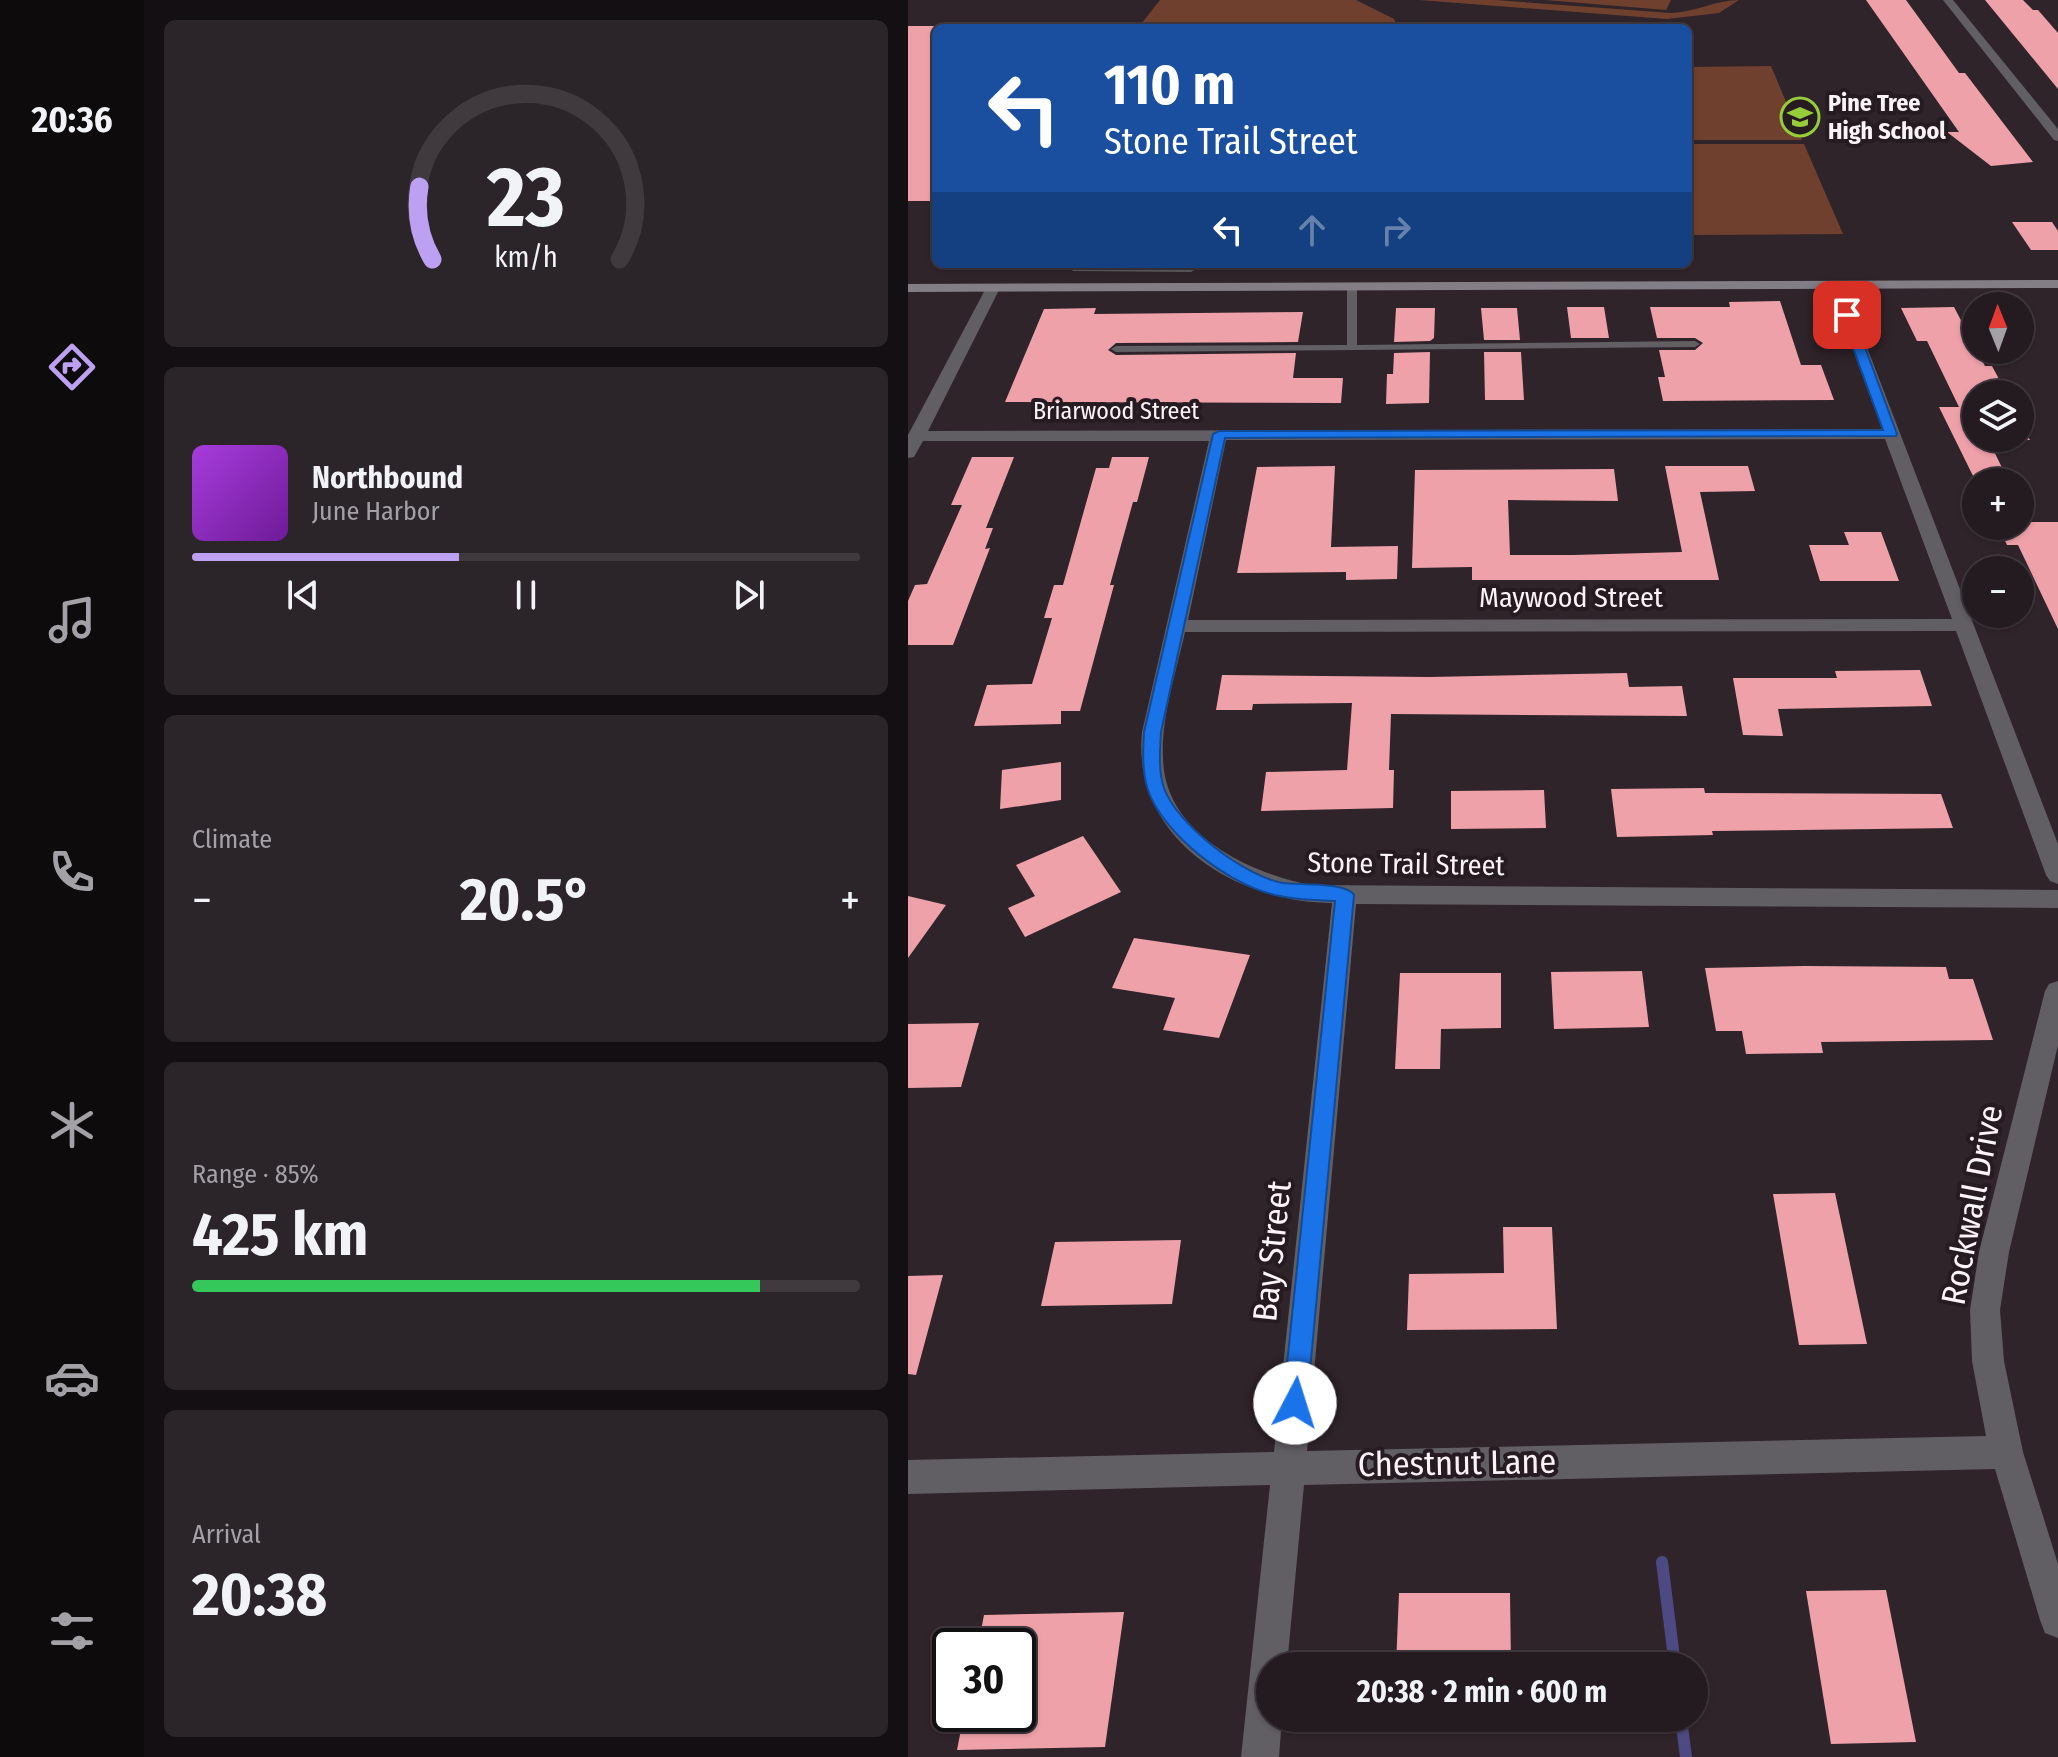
<!DOCTYPE html>
<meta charset="utf-8">
<style>
:root{--surface:#231b20;--page:#2b2429;--text:#f1f3f6;--muted:#a3a1a5;--line:#40393e;--accent:#bca0f2}
body{margin:0;font-family:"Fira Sans Condensed",sans-serif;background:var(--page);color:var(--text);height:100vh;display:flex;flex-direction:column;font-size:30px;white-space:nowrap}
*{box-sizing:border-box;margin:0}
p{font-size:26px;color:var(--muted)}
.icon{flex:none;width:44px;height:44px;fill:none;stroke:currentColor;stroke-width:2;stroke-linecap:round;stroke-linejoin:round}
.map{position:relative;flex:1;overflow:hidden}
.panel{display:flex;flex-direction:column;gap:20px;padding:20px;background:#130f12;width:764px}
.panel>*{flex:none}
.banner{position:absolute;left:24px;top:24px;width:760px;height:244px;border-radius:12px;box-shadow:0 2px 6px #0004,0 0 0 2px var(--line);background:#1a4fa0;color:#fff;overflow:hidden}
.needle{width:52px;rotate:359deg}
.buttons{position:absolute;left:1054px;top:292px;display:grid;gap:16px}
.buttons a{display:grid;place-items:center;width:72px;height:72px;border-radius:50%;background:var(--surface);box-shadow:0 2px 6px #0004,0 0 0 2px var(--line);font-size:40px}
.speed{position:absolute;left:24px;top:1628px;display:flex;gap:16px;font-size:40px;font-weight:700;text-align:center}
.speed>*{display:grid;place-content:center;width:104px;height:104px;border-radius:50%;background:var(--surface);box-shadow:0 2px 6px #0004,0 0 0 2px var(--line);line-height:1}
.speed .limit{border:4px solid #111;border-radius:12px;background:#fff;color:#111}
.pin{position:absolute;display:grid;place-items:center;width:68px;height:68px;color:#fff;margin:-34px;border-radius:16px;box-shadow:0 4px 12px #0006}
.me{position:absolute;width:88px;margin:-44px;rotate:5deg;stroke-linejoin:round;filter:drop-shadow(0 0 6px #0008)}
.turn{display:flex;align-items:center;gap:28px;height:168px;padding:0 40px;font-size:36px}
.turn .icon{width:104px;height:104px;stroke-width:2.5}
.turn b{display:block;font-size:56px;line-height:68px}
.lanes{display:flex;align-items:center;height:76px;padding:0 40px;background:#0003;justify-content:center;gap:40px;direction:ltr}
.lanes .off{opacity:.35}
.big{font-size:60px;font-weight:700;line-height:1.1}
.panel .card{flex:1;display:flex;flex-direction:column;justify-content:center;gap:12px;min-width:0;padding:0 28px;border-radius:12px;background:var(--page)}
.panel .dial{align-items:center;gap:0}
.dial svg{height:208px;overflow:visible;fill:none;stroke:var(--line);stroke-width:7;stroke-linecap:round;text-anchor:middle}
.dial text{fill:var(--text);stroke:none}
.song{display:flex;align-items:center;gap:24px}
.cover{width:96px;height:96px;border-radius:12px;background:linear-gradient(135deg,hsl(280 70% 55%),hsl(280 70% 35%))}
.played{height:8px;border-radius:4px;background:linear-gradient(90deg,var(--accent) 40%,var(--line) 40%)}
.keys{display:flex;justify-content:space-around;direction:ltr}
.heat{display:flex;justify-content:space-between;align-items:center;font-size:44px;direction:ltr}
.charge{height:12px;border-radius:6px;background:linear-gradient(90deg,#34c759 85%,var(--line) 0)}
.trip{position:absolute;left:348px;top:1652px;width:452px;height:80px;border-radius:40px;background:var(--surface);box-shadow:0 2px 6px #0004,0 0 0 2px var(--line);font-weight:700;line-height:80px;text-align:center}
main{display:flex;flex:1;min-height:0}
.tab-bar{display:flex;flex-direction:column;width:144px;justify-content:space-around;align-items:center;background:#0e0b0d;color:var(--muted)}
.tab-bar .icon{width:56px;height:56px}
.tab-bar .active{color:var(--accent)}
.tab-bar b{font-size:36px;color:var(--text)}
.map>svg:first-child{display:block}
.green{fill:#6f402e}
.lines{fill:none;stroke-linecap:round;stroke-linejoin:round}
.stream{stroke:#4d4982;stroke-width:12}
.building{fill:#efa1aa}
.lane{fill:#625f64;fill-rule:evenodd}
.street{fill:#625f64;fill-rule:evenodd}
.secondary{fill:#837e86;fill-rule:evenodd}
.route{fill:#1a73e8;stroke:#114b97;stroke-width:2}
.labels{text-anchor:middle;dominant-baseline:central;stroke-width:8;stroke-linejoin:round;paint-order:stroke}
.far-poi-label{font-size:24px;font-weight:bold;fill:#faf3f7;stroke:#251b21;text-anchor:start}
.far-street-label{font-size:24px;fill:#faf3f7;stroke:#251b21}
.street-label{font-size:28px;fill:#faf3f7;stroke:#251b21}
.near-street-label{font-size:34px;fill:#faf3f7;stroke:#251b21}
</style>
<main>
<nav class="tab-bar">
<b>20:36</b>
<svg class="icon active" aria-label="directions" viewBox="0 0 24 24"><path d="M12 3l9 9-9 9-9-9zM9 14v-3h6M13 9l2 2-2 2"/></svg>
<svg class="icon" aria-label="music" viewBox="0 0 24 24"><path d="M9 18V5l10-2v13"/><circle cx="6" cy="18" r="3"/><circle cx="16" cy="16" r="3"/></svg>
<svg class="icon" aria-label="phone" viewBox="0 0 24 24"><path d="M5 4h4l2 5-3 2q2 4 5 5l2-3 5 2v4C11 20 4 13 5 4z"/></svg>
<svg class="icon" aria-label="climate" viewBox="0 0 24 24"><path d="M12 3v18M4 7l16 10M4 17L20 7"/></svg>
<svg class="icon" aria-label="car" viewBox="0 0 24 24"><path d="M5 17H2v-5l4-1 3-4h7l3 4 3 1v5h-3M9 17h6M6 11h13"/><circle cx="7" cy="17" r="2"/><circle cx="17" cy="17" r="2"/></svg>
<svg class="icon" aria-label="filters" viewBox="0 0 24 24"><path d="M4 7h16M4 17h16"/><circle cx="9" cy="7" r="2"/><circle cx="15" cy="17" r="2"/></svg>
</nav>
<section class="panel">
<div class="card dial"><svg viewBox="0 0 100 80">
<path d="M14 69A42 42 0 1 1 86 69"/>
<path d="M14 69A42 42 0 0 1 9 41" stroke="#bca0f2"/>
<text x="50" y="56" font-size="32" font-weight="700">23</text>
<text x="50" y="72" font-size="11">km/h</text>
</svg></div>
<div class="card">
<div class="song"><i class="cover"></i><div><b>Northbound</b><p>June Harbor</p></div></div>
<div class="played"></div>
<div class="keys"><svg class="icon" aria-label="previous" viewBox="0 0 24 24"><path d="M18 5L8 12l10 7zM5 5v14"/></svg><svg class="icon" aria-label="pause" viewBox="0 0 24 24"><path d="M8 5v14M16 5v14"/></svg><svg class="icon" aria-label="next" viewBox="0 0 24 24"><path d="M6 5l10 7-10 7zM19 5v14"/></svg></div>
</div>
<div class="card"><p>Climate</p>
<div class="heat"><a>−</a><b class="big">20.5°</b><a>+</a></div>
</div>
<div class="card"><p>Range · 85%</p><b class="big">425 km</b><div class="charge"></div></div>
<div class="card"><p>Arrival</p><b class="big">20:38</b></div>
</section>
<div class="map">
<svg width="1150" height="1757" viewBox="0 0 1150 1757">
<rect width="100%" height="100%" fill="#2f242a"/>
<path class="green" d="M 252,0 L 448,0 L 486,19 L 488,24 L 486,28 L 230,28 Z
M 511,0 L 587,0 L 763,13 C 788,12 808,0 831,0 L 811,13 L 759,19 Z
M 637,0 L 763,0 L 758,10 Z
M 863,66 L 894,140 L 780,140 L 780,67 Z
M 780,144 L 896,144 L 935,234 L 780,235 Z"/>
<g class="lines">
<path class="stream" d="M 754,1562 L 767,1666
M 773,1718 L 778,1757"/>
</g>
<path class="building" d="M 958,0 L 998,0 L 1051,73 L 1057,73 L 1125,162 L 1083,166 L 1039,132 L 1051,132 Z
M 1077,0 L 1115,0 L 1125,10 L 1130,10 L 1150,33 L 1150,89 Z
M 0,26 L 28,26 L 28,201 L 0,201 Z
M 1104,222 L 1144,222 L 1150,231 L 1150,250 L 1123,250 Z
M 872,301 L 893,365 L 913,365 L 926,400 L 755,401 L 750,377 L 757,377 L 751,350 L 787,350 L 795,343 L 787,338 L 749,338 L 742,307 L 822,307 L 821,302 Z
M 659,307 L 696,307 L 701,338 L 663,338 Z
M 1046,307 L 1077,366 L 1084,366 L 1099,394 L 1068,394 L 1068,438 L 1112,438 L 1112,423 L 1122,440 L 1081,441 L 1101,482 L 1070,482 L 1068,478 L 1068,482 L 1031,407 L 1051,407 L 1019,341 L 1009,341 L 993,308 Z
M 188,308 L 186,314 L 395,312 L 390,342 L 208,343 L 200,350 L 208,355 L 388,353 L 385,378 L 435,378 L 433,403 L 97,402 L 136,309 Z
M 488,308 L 527,308 L 526,338 L 522,341 L 486,342 Z
M 573,308 L 609,308 L 612,340 L 576,340 Z
M 522,352 L 521,403 L 478,404 L 479,374 L 485,374 L 486,353 Z
M 576,352 L 613,352 L 616,400 L 577,400 Z
M 64,457 L 106,457 L 78,528 L 85,528 L 77,549 L 82,548 L 45,645 L 0,645 L 0,601 L 7,585 L 19,584 L 54,505 L 43,505 Z
M 204,457 L 241,457 L 229,502 L 225,502 L 202,585 L 206,585 L 172,711 L 153,711 L 153,724 L 66,726 L 79,685 L 124,684 L 144,618 L 136,618 L 146,585 L 155,585 L 188,468 L 201,468 Z
M 427,466 L 423,547 L 490,546 L 489,579 L 438,580 L 438,572 L 329,573 L 349,467 Z
M 757,466 L 840,466 L 847,491 L 792,492 L 811,580 L 564,580 L 564,567 L 504,568 L 507,470 L 706,469 L 710,501 L 600,500 L 602,555 L 665,555 L 774,552 Z
M 1112,505 L 1120,522 L 1150,522 L 1150,629 L 1110,545 L 1099,545 L 1090,526 L 1112,526 Z
M 936,532 L 973,532 L 991,581 L 912,581 L 901,545 L 941,545 Z
M 1012,670 L 1024,706 L 870,709 L 875,736 L 835,735 L 825,678 L 929,678 L 927,671 Z
M 719,673 L 721,687 L 774,686 L 779,716 L 483,714 L 481,770 L 486,770 L 485,808 L 353,811 L 358,772 L 439,770 L 444,703 L 345,704 L 344,710 L 308,710 L 314,675 L 522,677 Z
M 153,762 L 153,800 L 92,809 L 94,770 Z
M 796,788 L 797,793 L 1033,794 L 1045,828 L 804,831 L 805,835 L 709,837 L 703,789 Z
M 636,790 L 638,828 L 543,829 L 543,791 Z
M 175,836 L 213,892 L 117,937 L 100,908 L 127,896 L 108,865 Z
M 0,896 L 38,905 L 0,958 Z
M 226,938 L 342,955 L 311,1038 L 255,1030 L 267,998 L 204,988 Z
M 896,966 L 1038,967 L 1041,979 L 1065,979 L 1085,1040 L 913,1042 L 915,1053 L 838,1054 L 834,1031 L 808,1031 L 797,968 Z
M 734,971 L 741,1027 L 646,1029 L 643,972 Z
M 492,973 L 593,973 L 593,1028 L 533,1029 L 532,1069 L 487,1069 Z
M 71,1023 L 53,1087 L 0,1088 L 0,1024 Z
M 927,1193 L 959,1344 L 891,1345 L 865,1194 Z
M 595,1227 L 644,1227 L 649,1329 L 499,1330 L 501,1274 L 596,1273 Z
M 273,1240 L 264,1304 L 133,1306 L 147,1242 Z
M 35,1275 L 8,1375 L 0,1374 L 0,1276 Z
M 978,1590 L 1008,1742 L 923,1744 L 898,1591 Z
M 491,1593 L 602,1593 L 603,1666 L 488,1666 Z
M 216,1612 L 197,1747 L 49,1750 L 56,1714 L 110,1714 L 110,1646 L 70,1646 L 76,1615 Z"/>
<g class="lines">
<path class="lane" d="M 168,266 L 283,266 L 288,269 L 283,272 L 165,271 L 163,269 Z
M 444,284 L 449,287 L 449,345 L 787,341 L 792,344 L 787,347 L 208,352 L 203,349 L 208,346 L 439,345 L 439,287 Z"/>
<path class="street" d="M 1035,0 L 1045,0 L 1150,129 L 1150,141 L 1146,140 Z
M 928,281 L 935,285 L 1150,844 L 1150,884 L 1142,881 L 1138,875 L 1048,631 L 277,632 C 268,673 253,717 255,759 C 257,833 339,872 402,885 L 1150,890 L 1150,908 L 448,904 L 399,1451 L 1078,1436 L 1064,1361 L 1062,1310 L 1071,1252 L 1137,991 L 1141,984 L 1150,981 L 1150,1045 L 1101,1252 L 1092,1310 L 1096,1361 L 1115,1452 L 1150,1564 L 1150,1638 L 1137,1633 L 1132,1620 L 1087,1469 L 396,1485 L 379,1666 L 362,1666 L 362,1718 L 374,1718 L 371,1757 L 333,1757 L 362,1485 L 0,1494 L 0,1460 L 366,1452 L 424,903 C 329,903 223,838 234,732 L 301,441 L 15,441 L 6,457 L 0,458 L 0,435 L 78,288 L 85,284 L 92,288 L 20,431 L 974,429 L 921,285 ZM 977,439 L 1044,619 L 280,620 L 318,440 Z"/>
<path class="secondary" d="M 1150,280 L 1150,288 L 0,292 L 0,284 Z"/>
</g>
<path class="route" d="M 939,312 L 945,315 L 989,434 L 988,436 L 317,438 L 253,732 C 252,751 250,770 256,788 C 269,825 336,876 375,883 C 391,885 438,882 446,895 L 399,1403 L 395,1412 L 387,1415 L 378,1412 L 375,1403 L 427,901 C 409,900 390,900 372,896 C 324,888 253,834 239,787 C 234,769 235,750 236,732 L 305,434 L 311,431 L 975,430 L 933,315 Z"/>
<defs>
<symbol id="school-ring" viewBox="-11 -11 22 22"><circle r="9.5" fill="#251b21" stroke="#96cc39" stroke-width="1.5"/><path d="M0-5L7-2L0 1L-7-2ZM-4 1L0 2.5L4 1V4Q0 6-4 4Z" fill="#96cc39"/></symbol>
</defs>
<g fill-rule="evenodd">
<use href="#school-ring" x="870" y="95" width="44" height="44"/>
</g>
<g class="labels">
<g class="far-poi-label">
<text x="920" y="103">Pine Tree<tspan x="920" dy="28">High School</tspan></text>
</g>
<g class="far-street-label">
<text x="208" y="411">Briarwood Street</text>
</g>
<g class="street-label">
<text x="663" y="597">Maywood Street</text>
<text transform="translate(498 864) rotate(1)">Stone Trail Street</text>
</g>
<g class="near-street-label">
<text transform="translate(1064 1205) rotate(-79)">Rockwall Drive</text>
<text transform="translate(364 1251) rotate(-84)">Bay Street</text>
<text transform="translate(549 1463) rotate(-1)">Chestnut Lane</text>
</g>
</g>
</svg>
<div class="buttons">
<a><svg class="needle" viewBox="-14 -14 28 28"><path d="M0-13l5 13h-10z" fill="#e53935"/><path d="M0 13l5-13h-10z" fill="#a3a1a5"/></svg></a>
<a><svg class="icon" aria-label="layers" viewBox="0 0 24 24"><path d="M12 4l9 5-9 5-9-5zM3 14l9 5 9-5"/></svg></a>
<a>+</a>
<a>−</a>
</div>
<div class="speed"><div class="limit">30</div></div>
<div class="pin" style="left:939px;top:315px;background:#d93025"><svg class="icon" aria-label="arrive" viewBox="0 0 24 24"><path d="M6 21V4h12l-3 4 3 4H6"/></svg></div>
<svg class="me" style="left:387px;top:1403px" viewBox="-20 -20 40 40"><circle r="19" fill="#fff"/><path d="M0-13L10 11 0 6-10 11z" fill="#1a73e8"/></svg>
<div class="trip">20:38 · 2 min · 600 m</div>
<div class="banner">
<div class="turn"><svg class="icon" aria-label="left" viewBox="0 0 24 24"><path d="M17 20v-9H6M10 6l-5 5 5 5"/></svg><div><b>110 m</b>Stone Trail Street</div></div>
<div class="lanes"><svg class="icon" aria-label="left" viewBox="0 0 24 24"><path d="M17 20v-9H6M10 6l-5 5 5 5"/></svg><svg class="icon off" aria-label="ahead" viewBox="0 0 24 24"><path d="M12 20V5M6 11l6-6 6 6"/></svg><svg class="icon off" aria-label="right" viewBox="0 0 24 24"><path d="M7 20v-9h11M14 6l5 5-5 5"/></svg></div>
</div>
</div>
</main>
